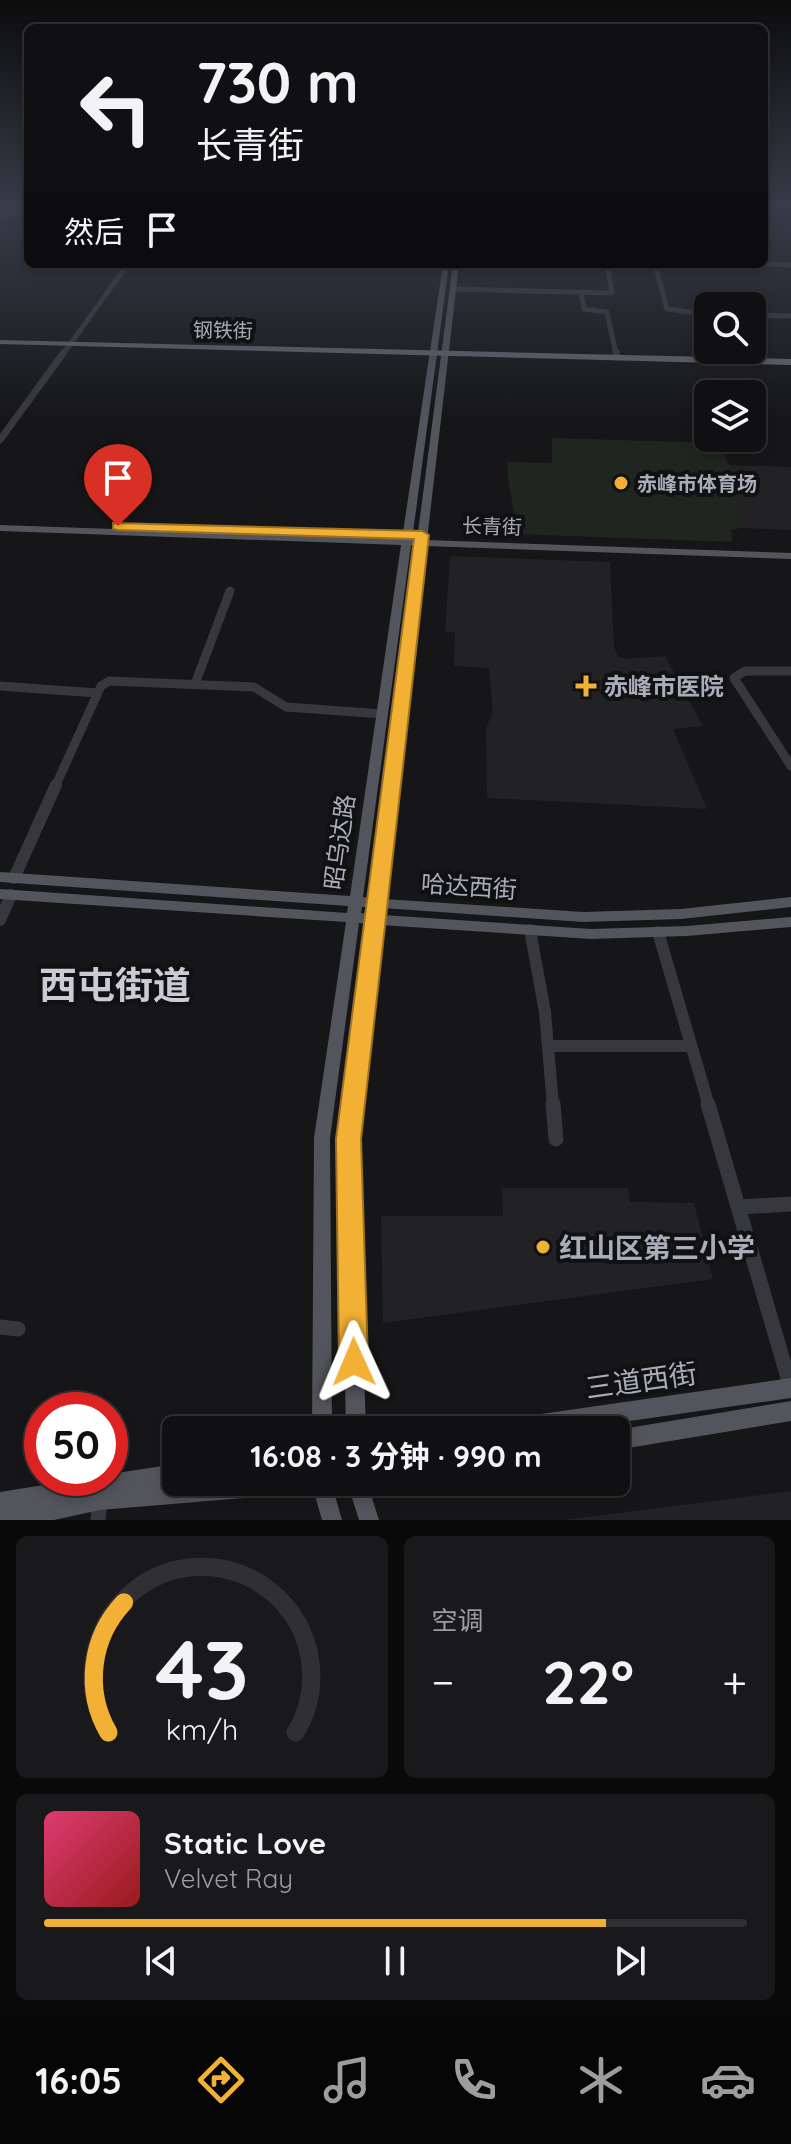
<!DOCTYPE html>
<html lang="zh">
<meta charset="utf-8">
<style>
:root{--surface:#101012;--page:#19191b;--text:#f1f3f6;--muted:#9c9d9f;--line:#303032;--accent:#f2b134}
body{margin:0;font-family:Quicksand,"Noto Sans SC",sans-serif;background:var(--page);color:var(--text);height:100vh;display:flex;flex-direction:column;font-size:30px;white-space:nowrap}
*{box-sizing:border-box;margin:0}
p{font-size:26px;color:var(--muted)}
.icon{flex:none;width:44px;height:44px;fill:none;stroke:currentColor;stroke-width:2;stroke-linecap:round;stroke-linejoin:round}
.map{position:relative;height:1520px;overflow:hidden}
.details{display:flex;flex-direction:column;gap:16px;padding:16px;background:#09090a;flex:1}
.details>*{flex:none}
.guide{position:absolute;left:24px;top:24px;width:744px;height:244px;border-radius:12px;box-shadow:0 4px 12px #0003,0 0 0 2px var(--line);background:#101012;color:var(--text);overflow:hidden}
.fabs{position:absolute;left:694px;top:292px;display:grid;gap:16px}
.fabs a{display:grid;place-items:center;width:72px;height:72px;border-radius:12px;background:var(--surface);box-shadow:0 4px 12px #0003,0 0 0 2px var(--line);font-size:40px}
.speed{position:absolute;left:24px;top:1392px;display:flex;gap:16px;font-size:40px;font-weight:700;text-align:center}
.speed>*{display:grid;place-content:center;width:104px;height:104px;border-radius:50%;background:var(--surface);box-shadow:0 4px 12px #0003,0 0 0 2px var(--line);line-height:1}
.speed .limit{border:12px solid #d22;background:#fff;color:#111}
.pin{position:absolute;display:grid;place-items:center;width:68px;height:68px;color:#fff;margin:-82px -34px;border-radius:50% 50% 50% 0;rotate:-45deg;box-shadow:0 0 8px #0007}
.pin .icon{rotate:45deg}
.me{position:absolute;width:88px;margin:-44px;rotate:359deg;stroke-linejoin:round;filter:drop-shadow(0 0 6px #0008)}
.turn{display:flex;align-items:center;gap:28px;height:168px;padding:0 40px;font-size:36px}
.turn .icon{width:104px;height:104px;stroke-width:2.5}
.turn b{display:block;font-size:56px;line-height:68px}
.then{display:flex;align-items:center;height:76px;padding:0 40px;background:#0003;gap:16px;font-size:30px}
.big{font-size:60px;font-weight:700;line-height:1.1}
.details .card{flex:1;display:flex;flex-direction:column;justify-content:center;gap:12px;min-width:0;padding:0 28px;border-radius:12px;background:var(--page)}
.details .dial{align-items:center;gap:0}
.dial svg{height:208px;overflow:visible;fill:none;stroke:var(--line);stroke-width:7;stroke-linecap:round;text-anchor:middle}
.dial text{fill:var(--text);stroke:none}
.song{display:flex;align-items:center;gap:24px}
.cover{width:96px;height:96px;border-radius:12px;background:linear-gradient(135deg,hsl(340 70% 55%),hsl(0 70% 35%))}
.played{height:8px;border-radius:4px;background:linear-gradient(90deg,var(--accent) 80%,var(--line) 80%)}
.keys{display:flex;justify-content:space-around;direction:ltr}
.heat{display:flex;justify-content:space-between;align-items:center;font-size:44px;direction:ltr}
.details .tiles{flex:1;display:grid;gap:16px;grid-template-columns:1fr 1fr}
.card:last-child{grid-column:span 2}
.trip{position:absolute;left:162px;top:1416px;width:468px;height:80px;border-radius:12px;background:var(--surface);box-shadow:0 4px 12px #0003,0 0 0 2px var(--line);font-weight:700;line-height:80px;text-align:center}
.tab-bar{display:flex;height:128px;justify-content:space-around;align-items:center;background:#060607;color:var(--muted)}
.tab-bar .icon{width:56px;height:56px}
.tab-bar .on{color:var(--accent)}
.tab-bar b{font-size:36px;color:var(--text)}
.map>svg:first-child{display:block}
.built{fill:#222225}
.green{fill:#1e261f}
.lines{fill:none;stroke-linecap:round;stroke-linejoin:round}
.minor-far4{stroke:#37383d;stroke-width:5}
.minor-far3{stroke:#37383d;stroke-width:7}
.minor-far2{stroke:#37383d;stroke-width:9}
.minor-far1{stroke:#37383d;stroke-width:12}
.minor{stroke:#37383d;stroke-width:15}
.major{fill:#53555c;fill-rule:evenodd}
.highway{fill:#63666e;fill-rule:evenodd}
.route{fill:#f2b134;stroke:#9d7322;stroke-width:2}
.poi-dot{fill:#f2b134;stroke:#111113;stroke-width:3}
.labels{text-anchor:middle;dominant-baseline:central;stroke-width:8;stroke-linejoin:round;paint-order:stroke}
.far-street-label{font-size:20px;fill:#a8adb8;stroke:#111113}
.far-poi-label{font-size:20px;font-weight:bold;fill:#a8adb8;stroke:#111113;text-anchor:start}
.poi-label{font-size:24px;font-weight:bold;fill:#a8adb8;stroke:#111113;text-anchor:start}
.street-label{font-size:24px;fill:#a8adb8;stroke:#111113}
.near-poi-label{font-size:28px;font-weight:bold;fill:#a8adb8;stroke:#111113;text-anchor:start}
.near-street-label{font-size:28px;fill:#a8adb8;stroke:#111113}
.near-district-label{font-size:38px;font-weight:bold;fill:#c9ccd4;stroke:#111113}
</style>
<div class="map">
<svg width="791" height="1520" viewBox="0 0 791 1520">
<rect width="100%" height="100%" fill="#161618"/>
<path class="built" d="M 730,465 L 791,467 L 791,530 L 741,528 Z
M 450,556 L 610,562 L 614,647 L 618,656 L 625,659 L 665,656 L 703,726 L 673,729 L 707,809 L 487,798 L 486,727 L 493,713 L 489,668 L 454,666 L 455,632 L 445,632 Z
M 502,1188 L 628,1188 L 630,1202 L 694,1203 L 713,1279 L 383,1323 L 381,1216 L 503,1216 Z
M 791,1491 L 791,1520 L 564,1520 Z"/>
<path class="green" d="M 552,438 L 718,443 L 734,474 L 741,528 L 731,530 L 732,542 L 515,534 C 516,508 507,487 507,462 L 552,463 Z"/>
<g class="lines">
<path class="minor-far4" d="M 0,215 L 28,215
M 655,264 L 667,309 L 708,314
M 759,264 L 791,265
M 453,289 L 612,293 L 607,264
M 581,292 L 584,309 L 607,312 L 616,354
M 752,315 L 791,316
M 63,354 L 128,264"/>
<path class="minor-far3" d="M 616,352 L 617,357
M 0,440 L 64,352"/>
<path class="minor-far2" d="M 791,671 L 745,671 L 734,678 L 791,766
M 195,684 L 230,591
M 0,686 L 97,693
M 55,787 L 101,686 L 109,681 L 254,687 L 286,707 L 383,714"/>
<path class="minor-far1" d="M 14,878 L 56,785
M 0,920 L 11,895
M 530,930 L 545,1012 L 553,1106
M 658,932 L 709,1106
M 548,1046 L 691,1046"/>
<path class="minor" d="M 553,1104 L 556,1139
M 708,1104 L 791,1388
M 739,1207 L 791,1204
M 0,1327 L 18,1329
M 98,1520 L 100,1500"/>
<path class="major" d="M 443,264 L 449,264 L 412,540 L 417,540 L 453,264 L 459,264 L 427,540 L 791,553 L 791,559 L 426,546 L 384,899 L 583,912 L 681,909 L 791,897 L 791,907 L 681,919 L 583,922 L 383,908 L 383,915 L 591,929 L 687,926 L 791,917 L 791,927 L 687,936 L 591,939 L 381,925 L 356,1139 L 366,1430 L 346,1430 L 340,1139 L 368,924 L 359,923 L 330,1138 L 332,1430 L 312,1430 L 314,1138 L 346,922 L 0,899 L 0,889 L 347,913 L 348,906 L 0,882 L 0,872 L 350,896 L 401,545 L 0,531 L 0,525 L 402,539 ZM 411,545 L 416,546 L 371,898 L 363,897 ZM 362,907 L 370,907 L 369,914 L 361,913 Z
M 791,1378 L 791,1398 L 567,1430 L 489,1430 L 492,1423 L 499,1420 Z
M 791,1401 L 791,1421 L 616,1450 L 616,1430 Z
M 176,1464 L 176,1482 L 181,1482 L 178,1483 L 331,1482 L 342,1520 L 322,1520 L 314,1492 L 100,1510 L 54,1520 L 0,1520 L 0,1492 L 87,1478 L 110,1478 L 110,1474 Z
M 347,1482 L 367,1482 L 379,1520 L 359,1520 Z"/>
<path class="highway" d="M 0,340 L 791,359 L 791,365 L 0,344 Z"/>
</g>
<linearGradient id="sky" x2="0" y2="1"><stop stop-color="#0c0c0d"/><stop offset="0.49" stop-color="#363c48"/><stop offset="1" stop-color="#363c48" stop-opacity="0"/></linearGradient>
<rect width="791" height="421" fill="url(#sky)"/>
<path class="route" d="M 113,523 L 422,531 L 429,535 L 361,1139 L 368,1362 L 364,1372 L 354,1376 L 344,1372 L 339,1362 L 336,1139 L 414,539 L 118,530 L 113,529 Z"/>
<g class="poi-dot">
<circle cx="621" cy="483" r="8"/>
<path d="M582 674h8v8h8v8h-8v8h-8v-8h-8v-8h8z"/>
<circle cx="543" cy="1247" r="8"/>
</g>
<g class="labels">
<g class="far-street-label">
<text transform="translate(223 330) rotate(1)">钢铁街</text>
<text transform="translate(492 526) rotate(2)">长青街</text>
</g>
<g class="far-poi-label">
<text x="637" y="483">赤峰市体育场</text>
</g>
<g class="poi-label">
<text x="604" y="686">赤峰市医院</text>
</g>
<g class="street-label">
<text transform="translate(339 842) rotate(-82)">昭乌达路</text>
<text transform="translate(469 886) rotate(4)">哈达西街</text>
</g>
<g class="near-poi-label">
<text x="559" y="1247">红山区第三小学</text>
</g>
<g class="near-street-label">
<text transform="translate(641 1380) rotate(-8)">三道西街</text>
</g>
<g class="near-district-label">
<text x="115" y="985">西屯街道</text>
</g>
</g>
</svg>
<div class="fabs">
<a><svg class="icon" aria-label="search" viewBox="0 0 24 24"><circle cx="10" cy="10" r="6"/><path d="M15 15l6 6"/></svg></a>
<a><svg class="icon" aria-label="layers" viewBox="0 0 24 24"><path d="M12 4l9 5-9 5-9-5zM3 14l9 5 9-5"/></svg></a>
</div>
<div class="speed"><div class="limit">50</div></div>
<div class="pin" style="left:118px;top:526px;background:#d93025"><svg class="icon" aria-label="arrive" viewBox="0 0 24 24"><path d="M6 21V4h12l-3 4 3 4H6"/></svg></div>
<svg class="me" style="left:354px;top:1362px" viewBox="-20 -20 40 40"><path d="M0-17L14 15 0 8-14 15z" fill="#f2b134" stroke="#fff" stroke-width="4"/></svg>
<div class="trip">16:08 · 3 分钟 · 990 m</div>
<div class="guide">
<div class="turn"><svg class="icon" aria-label="left" viewBox="0 0 24 24"><path d="M17 20v-9H6M10 6l-5 5 5 5"/></svg><div><b>730 m</b>长青街</div></div>
<div class="then">然后<svg class="icon" aria-label="arrive" viewBox="0 0 24 24"><path d="M6 21V4h12l-3 4 3 4H6"/></svg></div>
</div>
</div>
<section class="details">
<div class="tiles">
<div class="card dial"><svg viewBox="0 0 100 80">
<path d="M14 69A42 42 0 1 1 86 69"/>
<path d="M14 69A42 42 0 0 1 20 19" stroke="#f2b134"/>
<text x="50" y="56" font-size="32" font-weight="700">43</text>
<text x="50" y="72" font-size="11">km/h</text>
</svg></div>
<div class="card"><p>空调</p>
<div class="heat"><a>−</a><b class="big">22°</b><a>+</a></div>
</div>
<div class="card">
<div class="song"><i class="cover"></i><div><b>Static Love</b><p>Velvet Ray</p></div></div>
<div class="played"></div>
<div class="keys"><svg class="icon" aria-label="previous" viewBox="0 0 24 24"><path d="M18 5L8 12l10 7zM5 5v14"/></svg><svg class="icon" aria-label="pause" viewBox="0 0 24 24"><path d="M8 5v14M16 5v14"/></svg><svg class="icon" aria-label="next" viewBox="0 0 24 24"><path d="M6 5l10 7-10 7zM19 5v14"/></svg></div>
</div>
</div>
</section>
<nav class="tab-bar">
<b>16:05</b>
<svg class="icon on" aria-label="directions" viewBox="0 0 24 24"><path d="M12 3l9 9-9 9-9-9zM9 14v-3h6M13 9l2 2-2 2"/></svg>
<svg class="icon" aria-label="music" viewBox="0 0 24 24"><path d="M9 18V5l10-2v13"/><circle cx="6" cy="18" r="3"/><circle cx="16" cy="16" r="3"/></svg>
<svg class="icon" aria-label="phone" viewBox="0 0 24 24"><path d="M5 4h4l2 5-3 2q2 4 5 5l2-3 5 2v4C11 20 4 13 5 4z"/></svg>
<svg class="icon" aria-label="climate" viewBox="0 0 24 24"><path d="M12 3v18M4 7l16 10M4 17L20 7"/></svg>
<svg class="icon" aria-label="car" viewBox="0 0 24 24"><path d="M5 17H2v-5l4-1 3-4h7l3 4 3 1v5h-3M9 17h6M6 11h13"/><circle cx="7" cy="17" r="2"/><circle cx="17" cy="17" r="2"/></svg>
</nav>
